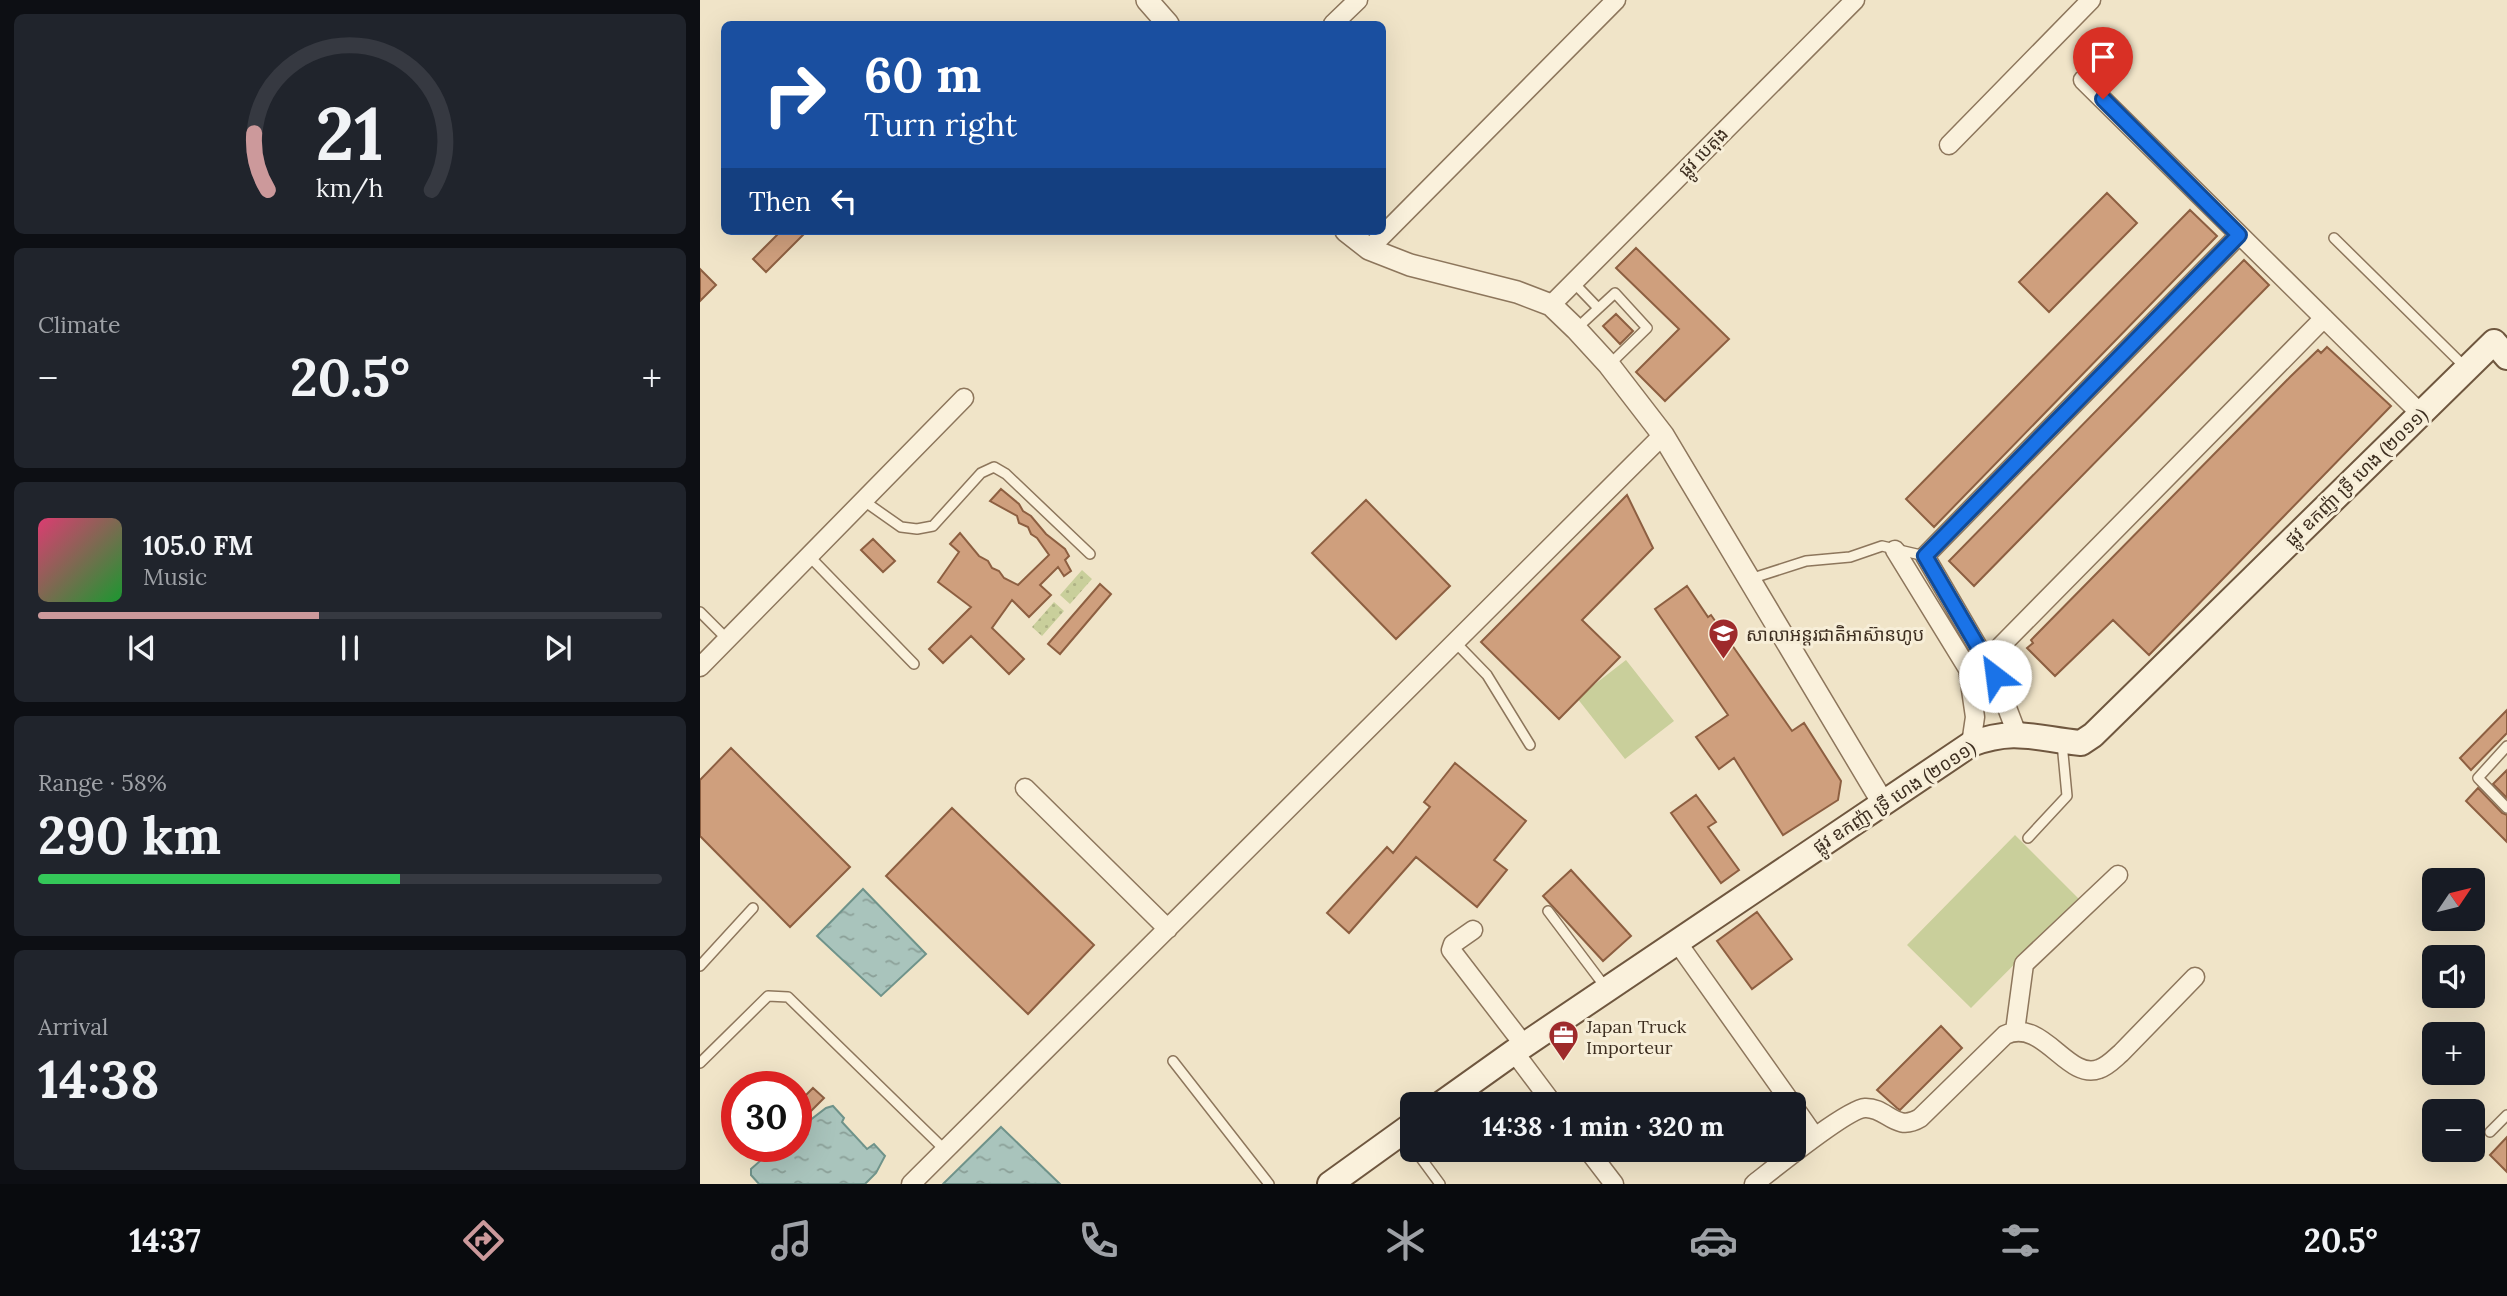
<!DOCTYPE html>
<meta charset="utf-8">
<style>
:root{--surface:#171b24;--page:#20242c;--text:#f1f3f6;--muted:#9ea1a6;--line:#363941;--accent:#cc999b}
body{margin:0;font-family:Lora,"Noto Sans Khmer",serif;background:var(--page);color:var(--text);height:100vh;display:flex;flex-direction:column;font-size:26px;white-space:nowrap}
*{box-sizing:border-box;margin:0}
p{font-size:23px;color:var(--muted)}
.icon{flex:none;width:38px;height:38px;fill:none;stroke:currentColor;stroke-width:2;stroke-linecap:round;stroke-linejoin:round}
.map{position:relative;flex:1;overflow:hidden}
.panel{display:flex;flex-direction:column;gap:14px;padding:14px;background:#0d0f14;width:700px}
.panel>*{flex:none}
.top-card{position:absolute;left:21px;top:21px;width:665px;height:214px;border-radius:10px;box-shadow:0 7px 28px #0002;background:#1a4fa0;color:#fff;overflow:hidden}
.needle{width:46px;rotate:55deg}
.controls{position:absolute;left:1722px;top:868px;display:grid;gap:14px}
.controls a{display:grid;place-items:center;width:63px;height:63px;border-radius:10px;background:var(--surface);box-shadow:0 7px 28px #0002;font-size:35px}
.speed{position:absolute;left:21px;top:1071px;display:flex;gap:14px;font-size:35px;font-weight:700;text-align:center}
.speed>*{display:grid;place-content:center;width:91px;height:91px;border-radius:50%;background:var(--surface);box-shadow:0 7px 28px #0002;line-height:1}
.speed .limit{border:10px solid #d22;background:#fff;color:#111}
.pin{position:absolute;display:grid;place-items:center;width:60px;height:60px;color:#fff;margin:-72px -30px;border-radius:50% 50% 50% 0;rotate:-45deg;box-shadow:0 0 7px #0007}
.pin .icon{rotate:45deg}
.me{position:absolute;width:77px;margin:-38px;rotate:330deg;stroke-linejoin:round;filter:drop-shadow(0 0 5px #0008)}
.turn{display:flex;align-items:center;gap:24px;height:147px;padding:0 28px;font-size:32px}
.turn .icon{width:91px;height:91px;stroke-width:2.5}
.turn b{display:block;font-size:49px;line-height:60px}
.then{display:flex;align-items:center;height:66px;padding:0 28px;background:#0003;gap:14px;font-size:26px}
.big{font-size:52px;font-weight:700;line-height:1.1}
.panel .tile{flex:1;display:flex;flex-direction:column;justify-content:center;gap:10px;min-width:0;padding:0 24px;border-radius:10px;background:var(--page)}
.panel .dial{align-items:center;gap:0}
.dial svg{height:182px;overflow:visible;fill:none;stroke:var(--line);stroke-width:7;stroke-linecap:round;text-anchor:middle}
.dial text{fill:var(--text);stroke:none}
.song{display:flex;align-items:center;gap:21px}
.cover{width:84px;height:84px;border-radius:10px;background:linear-gradient(135deg,hsl(340 70% 55%),hsl(130 70% 35%))}
.played{height:7px;border-radius:4px;background:linear-gradient(90deg,var(--accent) 45%,var(--line) 45%)}
.keys{display:flex;justify-content:space-around;direction:ltr}
.heat{display:flex;justify-content:space-between;align-items:center;font-size:38px;direction:ltr}
.charge{height:10px;border-radius:5px;background:linear-gradient(90deg,#34c759 58%,var(--line) 0)}
.trip{position:absolute;left:700px;top:1092px;width:406px;height:70px;border-radius:10px;background:var(--surface);box-shadow:0 7px 28px #0002;font-weight:700;line-height:70px;text-align:center}
.tab-bar{display:flex;height:112px;justify-content:space-around;align-items:center;background:#090b0e;color:var(--muted)}
.tab-bar .icon{width:49px;height:49px}
.tab-bar .active{color:var(--accent)}
.tab-bar b{font-size:32px;color:var(--text)}
main{display:flex;flex:1;min-height:0}
.map>svg:first-child{display:block}
.grass{fill:url(#grass-dots)}
.pitch{fill:#c9cf9b}
.water{fill:url(#water-ripples);stroke:#6f938a;stroke-width:2}
.building{fill:#cf9f7d;stroke:#8d5f41;stroke-width:2}
.lines{fill:none;stroke-linecap:round;stroke-linejoin:round}
.service-casing{stroke:#8d765c;stroke-width:12}
.minor-casing{stroke:#8d765c;stroke-width:21}
.tertiary-casing{stroke:#8d765c;stroke-width:24}
.secondary-casing{stroke:#6f573f;stroke-width:28}
.service{stroke:#faf1dc;stroke-width:9}
.minor{stroke:#faf1dc;stroke-width:18}
.tertiary{stroke:#faf1dc;stroke-width:21}
.secondary{stroke:#faf1dc;stroke-width:24}
.route-casing{stroke:#114b97;stroke-width:18}
.route{stroke:#1a73e8;stroke-width:12}
.labels{text-anchor:middle;dominant-baseline:central;stroke-width:6;stroke-linejoin:round;paint-order:stroke}
.street-label{font-size:18px;fill:#3d2e20;stroke:#f7eed8}
.poi-label{font-size:18px;fill:#3d2e20;stroke:#f7eed8;text-anchor:start}
</style>
<main>
<section class="panel">
<div class="tile dial"><svg viewBox="0 0 100 80">
<path d="M14 69A42 42 0 1 1 86 69"/>
<path d="M14 69A42 42 0 0 1 8 44" stroke="#cc999b"/>
<text x="50" y="56" font-size="32" font-weight="700">21</text>
<text x="50" y="72" font-size="11">km/h</text>
</svg></div>
<div class="tile"><p>Climate</p>
<div class="heat"><a>−</a><b class="big">20.5°</b><a>+</a></div>
</div>
<div class="tile">
<div class="song"><i class="cover"></i><div><b>105.0 FM</b><p>Music</p></div></div>
<div class="played"></div>
<div class="keys"><svg class="icon" aria-label="previous" viewBox="0 0 24 24"><path d="M18 5L8 12l10 7zM5 5v14"/></svg><svg class="icon" aria-label="pause" viewBox="0 0 24 24"><path d="M8 5v14M16 5v14"/></svg><svg class="icon" aria-label="next" viewBox="0 0 24 24"><path d="M6 5l10 7-10 7zM19 5v14"/></svg></div>
</div>
<div class="tile"><p>Range · 58%</p><b class="big">290 km</b><div class="charge"></div></div>
<div class="tile"><p>Arrival</p><b class="big">14:38</b></div>
</section>
<div class="map">
<svg width="1807" height="1184" viewBox="0 0 1807 1184">
<defs>
<pattern id="grass-dots" width="8" height="8" patternUnits="userSpaceOnUse" patternTransform="scale(1.75)"><rect width="8" height="8" fill="#c9cf9b"/><path d="M2 2h.1M6 6h.1" fill="none" stroke="#aeb285" stroke-width="1.8" stroke-linecap="round"/></pattern>
<pattern id="water-ripples" width="26" height="14" patternUnits="userSpaceOnUse" patternTransform="scale(1.75)"><rect width="26" height="14" fill="#a9c4bc"/><path d="M2 4q2-2 4 0t4 0M15 11q2-2 4 0t4 0" fill="none" stroke="#8ba098"/></pattern>
</defs>
<rect width="100%" height="100%" fill="#f0e4c8"/>
<path class="grass" d="M 382,570 L 392,579 L 370,604 L 360,595 Z
M 354,602 L 364,611 L 342,636 L 332,627 Z"/>
<path class="pitch" d="M 926,660 L 974,721 L 925,759 L 877,698 Z
M 1315,835 L 1379,899 L 1271,1008 L 1207,945 Z"/>
<path class="water" d="M 163,889 L 226,954 L 181,996 L 117,936 Z
M 133,1106 L 144,1118 L 142,1122 L 167,1149 L 174,1144 L 185,1156 L 176,1173 L 165,1184 L 59,1184 L 51,1175 L 51,1169 L 77,1146 L 96,1146 L 96,1131 L 126,1108 Z
M 301,1127 L 360,1184 L 243,1184 Z"/>
<path class="building" d="M 1407,193 L 1437,223 L 1349,312 L 1319,282 Z
M 1490,210 L 1517,236 L 1234,527 L 1206,499 Z
M 81,231 L 107,231 L 66,272 L 53,259 Z
M 936,248 L 1029,339 L 965,401 L 936,372 L 979,329 L 916,268 Z
M 1544,260 L 1569,285 L 1274,586 L 1249,561 Z
M 0,269 L 16,285 L 0,301 Z
M 916,314 L 933,331 L 920,344 L 903,326 Z
M 1627,347 L 1691,406 L 1449,655 L 1413,620 L 1355,676 L 1327,648 L 1333,643 L 1331,640 L 1590,377 L 1618,350 L 1621,353 Z
M 301,489 L 319,504 L 323,511 L 331,516 L 346,534 L 365,549 L 369,556 L 365,560 L 371,571 L 364,576 L 358,567 L 340,585 L 351,595 L 329,617 L 312,600 L 292,628 L 324,659 L 309,674 L 271,636 L 243,663 L 229,649 L 271,607 L 238,582 L 259,552 L 250,544 L 260,533 L 279,556 L 288,561 L 292,568 L 299,571 L 304,578 L 318,585 L 349,555 L 337,538 L 331,534 L 328,527 L 319,523 L 317,516 L 290,501 Z
M 927,495 L 953,548 L 882,620 L 920,657 L 859,719 L 781,642 Z
M 666,500 L 750,586 L 696,639 L 612,553 Z
M 173,539 L 195,561 L 183,572 L 161,550 Z
M 400,584 L 411,594 L 360,654 L 348,644 Z
M 987,586 L 1008,617 L 1011,615 L 1092,731 L 1104,723 L 1141,781 L 1138,800 L 1083,835 L 1034,758 L 1019,769 L 996,737 L 1028,715 L 955,609 Z
M 1807,710 L 1807,733 L 1771,770 L 1760,758 Z
M 31,748 L 150,867 L 90,927 L 0,836 L 0,780 Z
M 755,763 L 826,821 L 794,860 L 807,870 L 777,907 L 716,857 L 649,933 L 627,913 L 687,847 L 693,853 L 730,807 L 724,802 Z
M 1807,770 L 1807,798 L 1793,784 Z
M 1778,788 L 1802,813 L 1807,815 L 1807,842 L 1766,801 Z
M 996,795 L 1016,822 L 1008,827 L 1039,870 L 1021,883 L 971,813 Z
M 252,808 L 394,945 L 328,1014 L 186,876 Z
M 871,870 L 931,936 L 903,961 L 843,896 Z
M 1057,912 L 1092,959 L 1052,989 L 1017,941 Z
M 1241,1026 L 1262,1048 L 1200,1110 L 1197,1108 L 1177,1090 Z
M 113,1088 L 124,1098 L 96,1126 L 96,1105 Z
M 1807,1137 L 1807,1172 L 1790,1155 Z"/>
<g class="lines">
<defs>
<path id="service" d="M 1634,238 L 1765,367
M 873,282 L 898,308
M 876,329 L 915,293 L 947,328 L 910,364
M 164,501 L 201,527 L 217,529 L 233,526 L 281,473 L 294,467 L 306,474 L 390,554
M 109,556 L 214,664
M 1050,579 L 1106,561 L 1150,557 L 1182,546 L 1225,556
M 0,612 L 27,639
M 755,642 L 787,675 L 830,745
M 1807,746 L 1778,778 L 1807,808
M 1328,838 L 1367,796 L 1362,743
M 848,911 L 906,988
M 0,966 L 53,908
M 473,1061 L 569,1184
M 0,1063 L 68,996 L 88,997 L 245,1150
M 1790,1132 L 1807,1115
M 715,1150 L 740,1184"/>
<path id="minor" d="M 633,24 L 658,0
M 1383,80 L 1721,414
M 1249,145 L 1391,0
M 669,249 L 916,0
M 851,305 L 1155,0
M 1195,550 L 1268,669 L 1275,717 L 1271,744
M 0,667 L 264,398
M 1268,669 L 1286,661 L 1624,318
M 1317,734 L 1295,676 L 1225,556 L 1539,235
M 325,788 L 468,929
M 773,930 L 753,944 L 751,950 L 824,1045
M 977,942 L 1092,1104
M 1315,1031 L 1324,964 L 1418,875
M 814,1052 L 853,1104
M 1094,1107 L 1115,1137
M 888,1150 L 914,1184
M 211,1184 L 963,435
M 1054,1184 C 1072,1170 1147,1109 1165,1108 C 1187,1107 1195,1133 1220,1118 L 1305,1035 C 1343,1017 1367,1081 1399,1069 C 1408,1066 1414,1059 1421,1053 L 1495,977"/>
<path id="tertiary" d="M 447,0 L 468,24
M 646,231 L 669,249 L 710,265 L 817,292 L 851,305 L 876,329 L 909,365 L 963,435 L 1183,803"/>
<path id="secondary" d="M 741,1104 L 814,1052 L 1271,744 C 1315,727 1337,739 1381,743 L 1393,735 L 1794,342 L 1807,357
M 630,1184 L 712,1125"/>
</defs>
<use href="#service" class="service-casing"/>
<use href="#minor" class="minor-casing"/>
<use href="#tertiary" class="tertiary-casing"/>
<use href="#secondary" class="secondary-casing"/>
<use href="#service" class="service"/>
<use href="#minor" class="minor"/>
<use href="#tertiary" class="tertiary"/>
<use href="#secondary" class="secondary"/>
</g>
<g class="lines">
<defs>
<path id="route" d="M 1295,676 L 1225,556 L 1539,235 L 1403,99"/>
</defs>
<use href="#route" class="route-casing"/>
<use href="#route" class="route"/>
</g>
<defs>
<symbol id="school-pin" viewBox="-11 -11 22 30"><path d="M0 17L-7.5 6A9.5 9.5 0 1 1 7.5 6Z" fill="#9e2a2b" stroke="#f7eed8"/><path d="M0-5L7-2L0 1L-7-2ZM-4 1L0 2.5L4 1V4Q0 6-4 4Z" fill="#fff"/></symbol>
<symbol id="office-pin" viewBox="-11 -11 22 30"><path d="M0 17L-7.5 6A9.5 9.5 0 1 1 7.5 6Z" fill="#9e2a2b" stroke="#f7eed8"/><path d="M-6-3h4V-5.5h4V-3h4V5H-6ZM-1-4.5V-3h2v-1.5ZM-6 0V1H6V0Z" fill="#fff"/></symbol>
</defs>
<g fill-rule="evenodd">
<use href="#school-pin" x="1006" y="616" width="35" height="47"/>
<use href="#office-pin" x="846" y="1018" width="35" height="47"/>
</g>
<g class="labels">
<g class="street-label">
<text transform="translate(1003 152) rotate(-45)">ផ្លូវ បេតុង</text>
<text transform="translate(1656 477) rotate(-44)">ផ្លូវ ឧកញ៉ា ទ្រី ហេង (២០១១)</text>
<text transform="translate(1194 797) rotate(-33)">ផ្លូវ ឧកញ៉ា ទ្រី ហេង (២០១១)</text>
</g>
<g class="poi-label">
<text x="1046" y="634">សាលាអន្ដរជាតិអាស៊ានហូប</text>
<text x="886" y="1026">Japan Truck<tspan x="886" dy="21">Importeur</tspan></text>
</g>
</g>
</svg>
<div class="controls">
<a><svg class="needle" viewBox="-14 -14 28 28"><path d="M0-13l5 13h-10z" fill="#e53935"/><path d="M0 13l5-13h-10z" fill="#9ea1a6"/></svg></a>
<a><svg class="icon" aria-label="sound" viewBox="0 0 24 24"><path d="M4 9h4l5-4v14l-5-4H4zM17 9q2 3 0 6"/></svg></a>
<a>+</a>
<a>−</a>
</div>
<div class="speed"><div class="limit">30</div></div>
<div class="pin" style="left:1403px;top:99px;background:#d93025"><svg class="icon" aria-label="arrive" viewBox="0 0 24 24"><path d="M6 21V4h12l-3 4 3 4H6"/></svg></div>
<svg class="me" style="left:1295px;top:676px" viewBox="-20 -20 40 40"><circle r="19" fill="#fff"/><path d="M0-13L10 11 0 6-10 11z" fill="#1a73e8"/></svg>
<div class="trip">14:38 · 1 min · 320 m</div>
<div class="top-card">
<div class="turn"><svg class="icon" aria-label="right" viewBox="0 0 24 24"><path d="M7 20v-9h11M14 6l5 5-5 5"/></svg><div><b>60 m</b>Turn right</div></div>
<div class="then">Then<svg class="icon" aria-label="left" viewBox="0 0 24 24"><path d="M17 20v-9H6M10 6l-5 5 5 5"/></svg></div>
</div>
</div>
</main>
<nav class="tab-bar">
<b>14:37</b>
<svg class="icon active" aria-label="directions" viewBox="0 0 24 24"><path d="M12 3l9 9-9 9-9-9zM9 14v-3h6M13 9l2 2-2 2"/></svg>
<svg class="icon" aria-label="music" viewBox="0 0 24 24"><path d="M9 18V5l10-2v13"/><circle cx="6" cy="18" r="3"/><circle cx="16" cy="16" r="3"/></svg>
<svg class="icon" aria-label="phone" viewBox="0 0 24 24"><path d="M5 4h4l2 5-3 2q2 4 5 5l2-3 5 2v4C11 20 4 13 5 4z"/></svg>
<svg class="icon" aria-label="climate" viewBox="0 0 24 24"><path d="M12 3v18M4 7l16 10M4 17L20 7"/></svg>
<svg class="icon" aria-label="car" viewBox="0 0 24 24"><path d="M5 17H2v-5l4-1 3-4h7l3 4 3 1v5h-3M9 17h6M6 11h13"/><circle cx="7" cy="17" r="2"/><circle cx="17" cy="17" r="2"/></svg>
<svg class="icon" aria-label="filters" viewBox="0 0 24 24"><path d="M4 7h16M4 17h16"/><circle cx="9" cy="7" r="2"/><circle cx="15" cy="17" r="2"/></svg>
<b>20.5°</b>
</nav>
